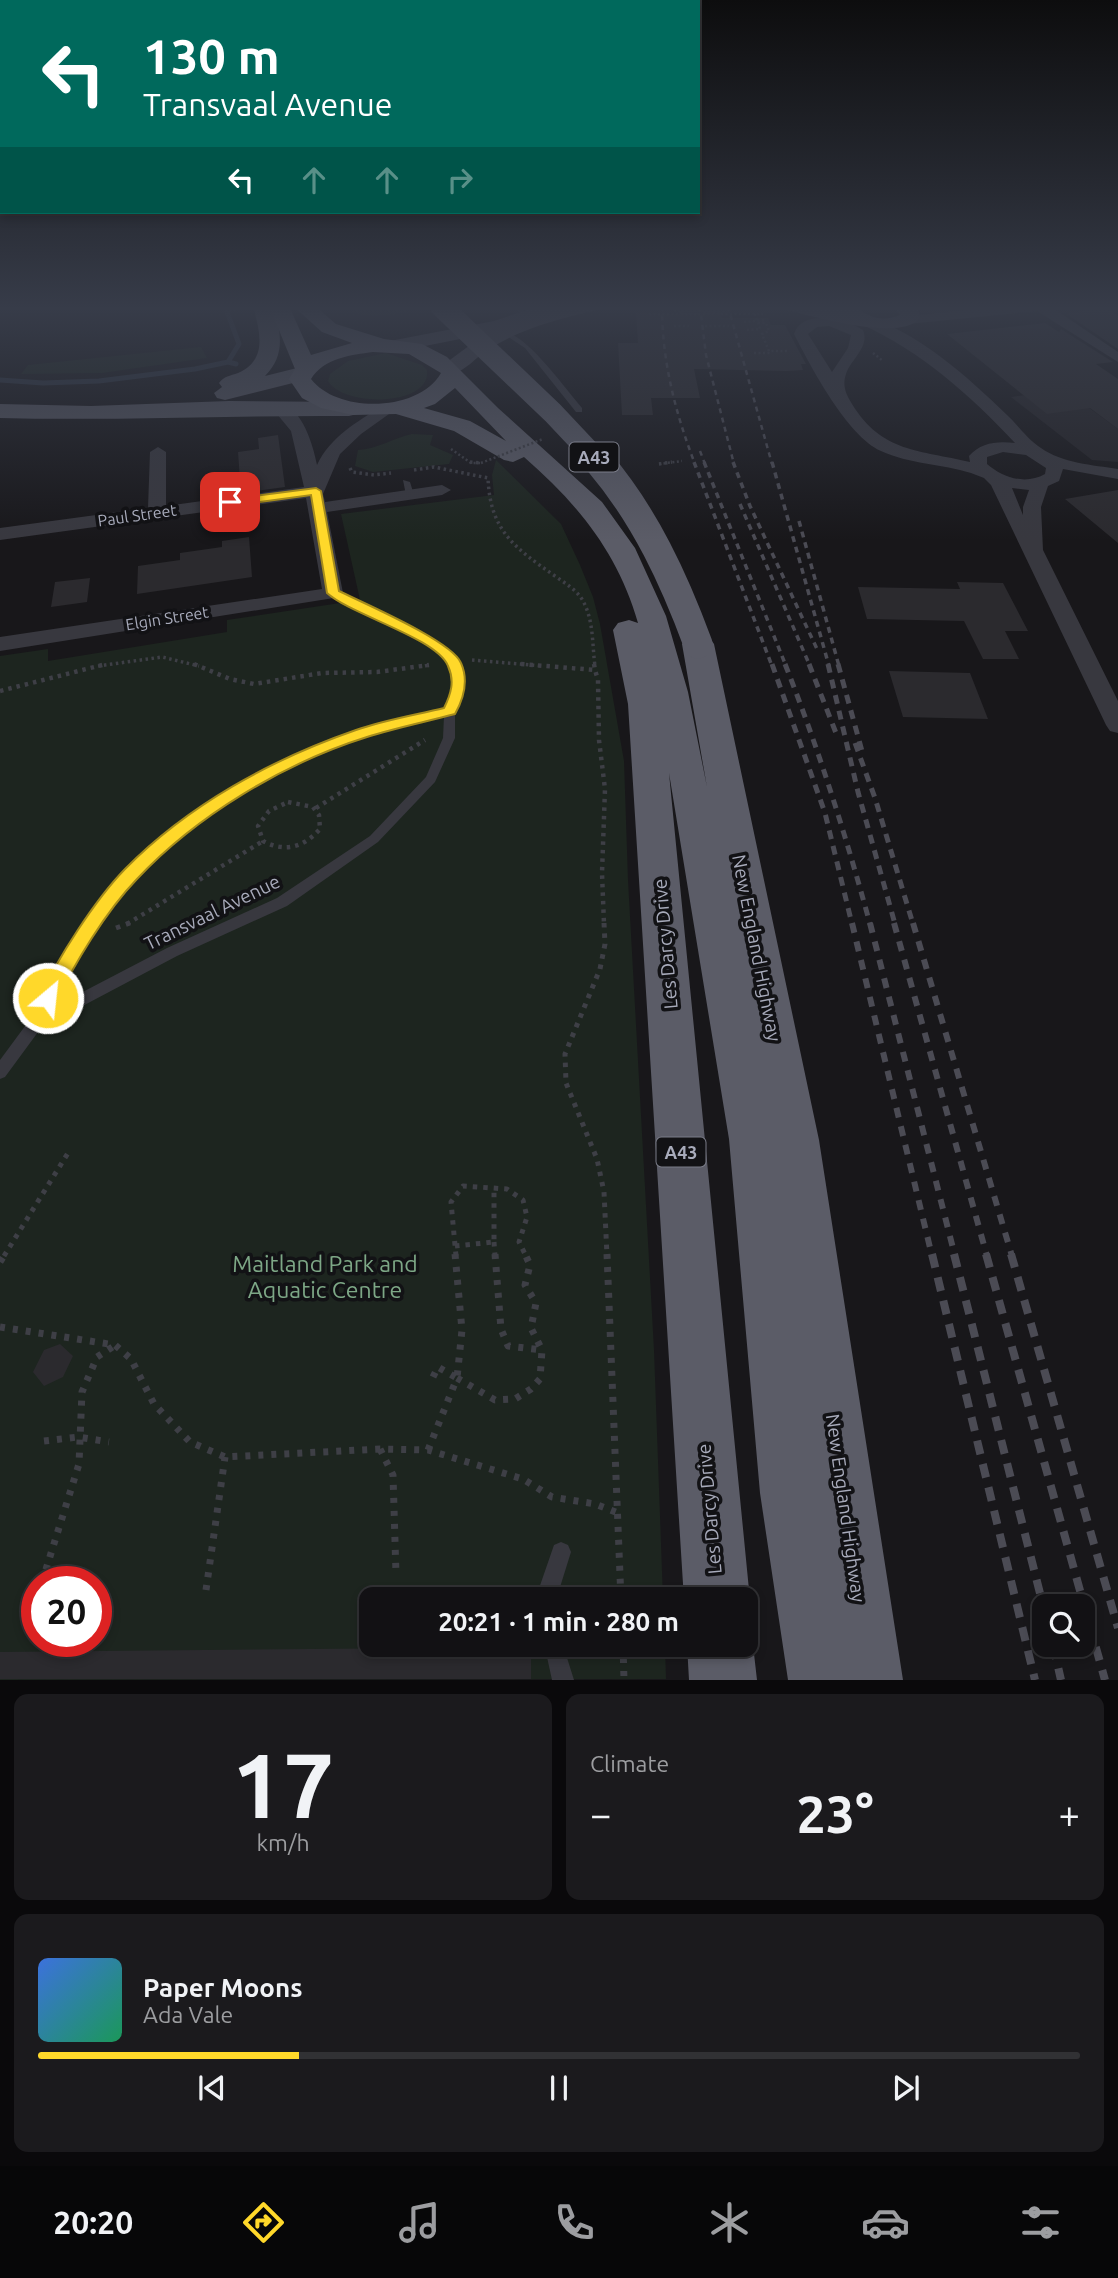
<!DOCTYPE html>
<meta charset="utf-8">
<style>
:root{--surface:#121114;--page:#1b1a1d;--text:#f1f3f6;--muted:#9c9da0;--line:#313134;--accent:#ffd82a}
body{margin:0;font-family:Ubuntu,sans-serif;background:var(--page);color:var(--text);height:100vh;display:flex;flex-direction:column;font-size:26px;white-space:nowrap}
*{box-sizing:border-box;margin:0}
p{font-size:23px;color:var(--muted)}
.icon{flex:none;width:38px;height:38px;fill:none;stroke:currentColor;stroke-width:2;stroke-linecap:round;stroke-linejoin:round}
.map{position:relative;height:1680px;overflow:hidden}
.panel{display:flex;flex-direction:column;gap:14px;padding:14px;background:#0a090b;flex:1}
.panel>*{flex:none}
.hud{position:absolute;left:0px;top:0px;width:700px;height:214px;box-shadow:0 4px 10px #0003,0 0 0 2px var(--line);background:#00695c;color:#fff;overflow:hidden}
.controls{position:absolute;left:1032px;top:1594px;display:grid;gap:14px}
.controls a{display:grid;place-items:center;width:63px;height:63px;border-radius:14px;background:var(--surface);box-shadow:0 4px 10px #0003,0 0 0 2px var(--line);font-size:35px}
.speed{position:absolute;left:21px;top:1566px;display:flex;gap:14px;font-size:35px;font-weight:700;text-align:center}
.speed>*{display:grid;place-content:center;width:91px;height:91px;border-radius:50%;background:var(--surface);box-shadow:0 4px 10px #0003,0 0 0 2px var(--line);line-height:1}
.speed .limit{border:10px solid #d22;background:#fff;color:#111}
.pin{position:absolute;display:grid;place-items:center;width:60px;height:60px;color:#fff;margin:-30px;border-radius:14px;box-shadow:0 4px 10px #0006}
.me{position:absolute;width:77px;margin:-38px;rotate:28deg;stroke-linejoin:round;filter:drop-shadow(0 0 5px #0008)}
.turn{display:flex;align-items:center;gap:24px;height:147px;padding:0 28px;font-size:32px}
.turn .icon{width:91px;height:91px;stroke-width:2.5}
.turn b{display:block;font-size:49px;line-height:60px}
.lanes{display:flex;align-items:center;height:66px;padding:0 28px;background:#0003;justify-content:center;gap:35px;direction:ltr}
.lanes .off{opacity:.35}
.big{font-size:52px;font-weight:700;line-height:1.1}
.panel .widget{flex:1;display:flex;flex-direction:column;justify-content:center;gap:10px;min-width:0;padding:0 24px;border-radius:14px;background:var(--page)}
.panel .dial{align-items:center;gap:0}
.dial b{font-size:91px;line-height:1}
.song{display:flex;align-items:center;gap:21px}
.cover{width:84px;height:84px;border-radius:10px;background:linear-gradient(135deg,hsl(220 70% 55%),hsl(150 70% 35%))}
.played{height:7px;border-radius:4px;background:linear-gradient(90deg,var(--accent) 25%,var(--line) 25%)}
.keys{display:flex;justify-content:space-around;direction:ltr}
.heat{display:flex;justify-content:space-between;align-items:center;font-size:38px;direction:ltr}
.panel .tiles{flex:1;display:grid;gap:14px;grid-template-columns:1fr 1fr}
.widget:last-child{grid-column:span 2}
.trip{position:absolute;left:359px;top:1587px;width:399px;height:70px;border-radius:14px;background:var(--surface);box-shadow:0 4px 10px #0003,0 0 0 2px var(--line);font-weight:700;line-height:70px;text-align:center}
.menu{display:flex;height:112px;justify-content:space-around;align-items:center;background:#070708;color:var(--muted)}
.menu .icon{width:49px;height:49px}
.menu .active{color:var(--accent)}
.menu b{font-size:32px;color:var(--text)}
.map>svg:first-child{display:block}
.built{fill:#242327}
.green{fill:#1d251f;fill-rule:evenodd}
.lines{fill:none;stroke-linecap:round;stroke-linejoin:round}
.stream{stroke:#2c333f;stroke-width:5}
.building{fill:#2b2a2e}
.path-far4{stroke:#3e3f46;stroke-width:2.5;stroke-dasharray:2 2.5;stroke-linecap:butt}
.path-far3{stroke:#3e3f46;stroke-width:3.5;stroke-dasharray:2.5 3.5;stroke-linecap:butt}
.path-far2{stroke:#3e3f46;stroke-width:4.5;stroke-dasharray:3.5 5;stroke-linecap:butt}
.path-far1{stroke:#3e3f46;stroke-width:5;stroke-dasharray:4.5 6;stroke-linecap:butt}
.path{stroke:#3e3f46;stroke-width:7;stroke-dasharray:5 8;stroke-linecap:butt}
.service{fill:#38383f;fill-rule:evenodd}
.minor{fill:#38383f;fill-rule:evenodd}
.secondary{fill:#46464f;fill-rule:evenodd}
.primary{fill:#53545e;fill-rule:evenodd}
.trunk{fill:#5b5c67;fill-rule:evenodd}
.rail-far4{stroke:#4b4b54;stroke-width:2.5;stroke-dasharray:5 4.5;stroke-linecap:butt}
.rail-far3{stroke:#4b4b54;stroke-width:3.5;stroke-dasharray:6 5;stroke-linecap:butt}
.rail-far2{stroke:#4b4b54;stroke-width:5;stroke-dasharray:9 7;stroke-linecap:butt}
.rail-far1{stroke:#4b4b54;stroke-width:6;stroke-dasharray:10 9;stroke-linecap:butt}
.rail{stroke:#4b4b54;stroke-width:8;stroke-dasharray:14 10;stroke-linecap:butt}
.path-bridge{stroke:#3e3f46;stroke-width:2.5;stroke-dasharray:2 2.5;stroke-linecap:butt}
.trunk-bridge-far1{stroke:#5b5c67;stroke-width:22}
.trunk-bridge{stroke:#5b5c67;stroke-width:29}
.route{fill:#ffd82a;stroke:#a68c1b;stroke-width:2}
.labels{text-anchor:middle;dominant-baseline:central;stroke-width:7;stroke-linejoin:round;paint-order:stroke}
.far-street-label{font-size:16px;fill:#a8abbb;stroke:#121215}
.shield{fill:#121215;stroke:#7b7d89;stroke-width:2}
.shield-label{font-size:18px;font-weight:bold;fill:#a8abbb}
.street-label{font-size:19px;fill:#a8abbb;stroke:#121215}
.near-park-label{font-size:23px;fill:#7da786;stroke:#121215}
</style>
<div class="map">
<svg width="1118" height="1680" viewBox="0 0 1118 1680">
<rect width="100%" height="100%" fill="#18171a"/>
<path class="built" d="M 1065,390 L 1118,429 L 1118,462 L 1092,460 L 1011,397 Z"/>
<path class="green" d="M 347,306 L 419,306 L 416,310 C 397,313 359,324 347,306 Z
M 201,347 L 207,358 L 102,373 L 21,374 L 28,365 Z
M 386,353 L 422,365 L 427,370 C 432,406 344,408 328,381 L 330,374 L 348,361 Z
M 412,434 L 433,435 L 430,445 L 453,455 L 449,464 L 373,472 L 355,466 L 358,450 C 377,449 394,438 412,434 Z
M 496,460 L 561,524 L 580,565 L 593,597 L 600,624 L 624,761 L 628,880 L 654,1350 L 663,1599 L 371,1600 L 371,1645 L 665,1645 L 666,1679 L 0,1680 L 0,656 L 48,649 L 48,661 L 227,632 L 227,620 L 360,600 L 341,514 L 494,495 L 492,475 ZM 37,1582 L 96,1582 L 96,1642 L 37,1642 Z"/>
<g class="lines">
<path class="stream" d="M 338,308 L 351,306
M 228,362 L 239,344 L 226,309 L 258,306
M 0,380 L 43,383 L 99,381 L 195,369 L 228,362 L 236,364"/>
</g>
<path class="building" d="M 678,307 L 719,307 L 722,318 L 768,318 L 771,325 L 785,325 L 806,364 L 801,364 L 803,370 L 787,371 L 694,369 L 700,398 L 651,398 L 653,415 L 622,415 L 618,343 L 638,343 L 636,313 L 679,314 Z
M 1105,308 L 1118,316 L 1118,349 L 1068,315 L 1069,313 Z
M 1045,323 L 1059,332 L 1061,329 L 1113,362 L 1096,364 L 1118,379 L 1118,429 L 1090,408 L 1047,414 L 947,334 Z
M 278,435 L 285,487 L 241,493 L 238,452 L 259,449 L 258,438 Z
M 1118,490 L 1118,543 L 1065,499 Z
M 249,537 L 252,577 L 137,594 L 138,566 L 180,560 L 180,553 L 222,547 L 222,541 Z
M 90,578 L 87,602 L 51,607 L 55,582 Z
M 957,582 L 1003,583 L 1028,631 L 1005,631 L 1019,659 L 983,659 L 964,621 L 867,619 L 858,587 L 960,589 Z
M 889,671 L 970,673 L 988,719 L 903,717 Z
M 60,1344 L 73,1356 L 63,1377 L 44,1386 L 33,1372 L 44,1350 Z
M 531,1647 L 531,1679 L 0,1679 L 0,1652 Z"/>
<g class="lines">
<path class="path-far4" d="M 674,311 L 683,312 L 681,308
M 704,312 L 718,312 L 716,308
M 718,312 L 725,312
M 744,322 L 765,320
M 758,323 L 766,323 L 769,331 L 762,334 L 769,351 L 789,351
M 674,326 L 689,326
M 705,326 L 729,326
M 747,330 L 760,329 L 755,314
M 754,353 L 770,353
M 873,353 L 883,361
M 451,449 L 471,463 L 480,463
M 659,464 L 682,461"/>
<path class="path-far3" d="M 470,462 L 480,463
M 659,464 L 672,462
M 350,468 L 352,472 L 374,475 L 391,473
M 414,470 L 434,467 L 488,478 C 490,531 515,548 555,576 C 566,584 577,590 583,601 C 594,621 592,645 595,666
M 472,660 L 543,666
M 98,666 L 162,657 L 199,666
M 425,666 L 429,665"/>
<path class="path-far2" d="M 194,664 L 230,679 L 254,684 L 322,673 L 377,672 L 429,665
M 521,664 L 595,670 L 598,680 L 599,740 L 605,789 L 602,873 L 604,924
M 594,664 L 595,670
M 0,691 L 106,664
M 288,802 L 313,807 L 319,815 L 320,829 C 304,847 285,853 263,841 L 258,826 L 269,811 Z
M 316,808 L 425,740
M 127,924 L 263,841"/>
<path class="path-far1" d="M 604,923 L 605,944 L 600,969 L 565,1054 L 566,1083 L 597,1159 L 604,1192 L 607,1256
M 116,928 L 130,923
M 494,1242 L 495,1256
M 455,1246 L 494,1242 L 494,1188
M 4,1256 L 68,1153
M 456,1256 L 451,1202 L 463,1186 L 507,1189 L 523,1200 L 527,1217 L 519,1242 L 526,1256"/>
<path class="path" d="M 455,1254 L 462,1330 L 457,1378
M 495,1254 L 501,1329 L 508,1346 L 542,1350
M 607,1254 L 621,1600
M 0,1262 L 5,1254
M 0,1327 L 115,1345 L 131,1359 L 154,1404 L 190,1442 L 225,1457 L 380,1449 L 428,1450 L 523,1479 L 552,1497 L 595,1504 L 618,1513
M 433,1377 L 438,1367 L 457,1378
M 457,1378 L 495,1400 L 515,1399 L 531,1389 L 540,1379 L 542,1350 L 531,1328 L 536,1303 L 525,1285 L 530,1265 L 525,1254
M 44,1441 L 78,1437 L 109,1442
M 380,1449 L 393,1475 L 396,1574
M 428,1450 L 457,1378
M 42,1582 L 79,1464 L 82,1392 L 97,1357 L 114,1346
M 206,1590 L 225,1457
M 623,1645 L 624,1680
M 392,1648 L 393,1645"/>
<path class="service" d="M 511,306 L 518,306 L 532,316 L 527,317 Z
M 504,332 C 527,334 566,390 582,408 L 582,412 L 576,412 L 525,348 L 504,334 Z
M 403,480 L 410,482 L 414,495 L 413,497 L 406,495 Z
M 333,590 L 438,642 L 460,662 L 464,691 L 455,711 L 455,738 L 435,782 L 378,842 L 287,906 L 177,956 L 41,1028 L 5,1077 L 0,1079 L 0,1060 L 31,1018 L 55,969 L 84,926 L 126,870 L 197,810 L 276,764 L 358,730 L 446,708 L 454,691 L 450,663 L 430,646 L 330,595 L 330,591 ZM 444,716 L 443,738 L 426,777 L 370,836 L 277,898 L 167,948 L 50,1009 L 65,977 L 134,878 L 205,816 L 284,770 L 365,736 Z
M 561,1542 L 568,1545 L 571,1552 L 556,1600 L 535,1600 L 554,1545 Z
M 396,1586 L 413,1593 L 416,1600 L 387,1600 L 386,1596 L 389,1589 Z
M 541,1645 L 563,1645 L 574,1680 L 552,1680 L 547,1657 Z"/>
<path class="minor" d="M 1008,306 L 1050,306 L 1118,352 L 1118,362 L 1037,311 L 908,324 L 901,320 L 908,316 Z
M 866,317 C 916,330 970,379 1006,414 C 1018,425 1027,439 1041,448 C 1062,463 1093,465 1118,469 L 1118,479 L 1063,469 L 1059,481 L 1048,486 L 1041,507 L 1043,550 L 1118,701 L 1118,733 L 1110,731 L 1106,725 L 991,485 L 984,478 L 971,473 C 942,464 909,464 881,451 C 847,436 811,367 794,334 C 802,308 846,319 863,330 C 870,347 851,359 846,374 C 842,386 846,394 852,404 C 882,453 920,450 970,462 L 969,456 C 981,442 998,441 1015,443 C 970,395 922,352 861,324 L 859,321 ZM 829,326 L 851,335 L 848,348 L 832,372 L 808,334 L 817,327 ZM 1003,452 L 1026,455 L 1046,468 L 1045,474 C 1026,485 1003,478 987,464 L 987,457 ZM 1012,488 L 1029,490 L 1023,507 L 1023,515 Z
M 280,403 C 303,409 313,445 317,465 C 330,437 357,422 382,406 L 388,404 L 396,409 L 361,434 L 340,454 L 323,494 L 325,502 L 442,485 L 451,490 L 442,495 L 327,512 L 343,593 L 340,597 L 0,651 L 0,637 L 322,589 L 306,498 L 0,540 L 0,528 L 148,508 L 150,452 L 158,447 L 166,452 L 166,506 L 304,487 L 291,431 L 272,408 Z"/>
<path class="secondary" d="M 539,306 L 599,306 L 597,310 C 559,319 522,328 489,349 C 474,358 461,378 443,373 L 440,369 L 443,365 L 485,334 L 395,352 L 388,350 L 385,346 L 388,342 L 395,340 L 494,321 Z
M 785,306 L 821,306 L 841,310 L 842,306 L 860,306 L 860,310 C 872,319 886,321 900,315 L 894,306 L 915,306 L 919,311 L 920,318 C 901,342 815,317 787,310 Z"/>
<path class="primary" d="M 253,306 L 273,306 C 281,332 286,355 265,376 L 301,367 L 309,369 L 312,374 L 309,379 L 225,400 L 217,398 L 214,393 L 222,387 L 219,383 C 224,376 230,376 238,373 C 268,360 260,332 253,306 Z
M 229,401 L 349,402 L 357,404 L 361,409 L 357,414 L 349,416 C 233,415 116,421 0,418 L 0,404 L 91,406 Z"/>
<path class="trunk" d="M 269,306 L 289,306 L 311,355 L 352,343 L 322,332 L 293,306 L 315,306 L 336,324 L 384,339 L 422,344 L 447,357 L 498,408 L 602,502 L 635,548 L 666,616 L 688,692 L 707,787 L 682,644 L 687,637 L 698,634 L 709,637 L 714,644 L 819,1140 L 903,1680 L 788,1680 L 760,1493 L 729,1139 L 669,773 L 750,1600 L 746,1610 L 746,1600 L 684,1600 L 628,704 L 613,630 L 618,623 L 629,620 L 638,623 C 618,553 578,504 524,457 L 513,462 L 504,460 L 454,431 L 396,414 L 353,415 L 321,408 L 302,398 L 289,379 L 295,369 ZM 373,352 L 409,354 L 441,373 C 419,412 338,414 311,379 C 324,358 351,355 373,352 ZM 455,388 L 506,441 L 470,421 L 424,408 L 435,404 Z
M 746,1626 L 753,1645 L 757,1680 L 689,1680 L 687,1645 L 746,1645 Z"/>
<path class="rail-far4" d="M 662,306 C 662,361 675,412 695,464
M 700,306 L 706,355 L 734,464
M 728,306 L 772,464
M 700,451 L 705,464"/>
<path class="rail-far3" d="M 694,462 L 772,666
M 704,462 L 786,666
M 733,462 L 750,506 L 817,649
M 772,462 L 829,666
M 740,504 L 810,666
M 799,521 L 839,666"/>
<path class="rail-far2" d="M 772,664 L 825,813 L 852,924
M 785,664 C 819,750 846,836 870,924
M 809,664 L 836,733
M 828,664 L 858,792 L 895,924
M 838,664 L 862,751
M 855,743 L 875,798 L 913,924"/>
<path class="rail-far1" d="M 852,923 L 932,1256
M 870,923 L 955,1256
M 894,923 L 987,1256
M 913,923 L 1012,1256"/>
<path class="rail" d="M 932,1254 L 1035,1680
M 954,1254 L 1045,1613
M 986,1254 L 1105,1680
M 1011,1254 L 1118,1628
M 1053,1645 L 1061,1680"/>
<path class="path-bridge" d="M 649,314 L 763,314
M 481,463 L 543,439"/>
<path class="trunk-bridge-far1" d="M 441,306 L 553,413 L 601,464"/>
<path class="trunk-bridge" d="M 599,462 C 645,516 674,579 698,644"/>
</g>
<linearGradient id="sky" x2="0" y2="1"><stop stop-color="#0d0d0e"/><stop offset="0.57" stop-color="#373c49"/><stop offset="1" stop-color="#373c49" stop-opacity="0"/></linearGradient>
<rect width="1118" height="541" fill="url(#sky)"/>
<path class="route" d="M 316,488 L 321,491 L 339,591 C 363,603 452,641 461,663 C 469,681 464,698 455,714 C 425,722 395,728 367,737 C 284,763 196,816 137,879 C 106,911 74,964 55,1004 L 48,1006 L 42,1004 L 39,998 C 58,958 94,901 125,869 C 188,805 272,759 356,730 C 384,720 415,715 444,708 C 451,694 455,681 448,666 C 437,638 351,615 327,593 L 311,495 L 230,506 L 224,502 L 230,499 Z"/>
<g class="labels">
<g class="far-street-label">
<text transform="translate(137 515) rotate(-8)">Paul Street</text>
<text transform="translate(167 618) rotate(-9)">Elgin Street</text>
</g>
<g class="shield">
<rect x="569.5" y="442.5" width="49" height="29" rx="5"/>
<rect x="656.5" y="1137.5" width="49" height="29" rx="5"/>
</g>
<g class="shield-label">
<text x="594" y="457">A43</text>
<text x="681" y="1152">A43</text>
</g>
<g class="street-label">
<text transform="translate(212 912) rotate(-26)">Transvaal Avenue</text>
<text transform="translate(665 944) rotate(-95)">Les Darcy Drive</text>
<text transform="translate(757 948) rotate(79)">New England Highway</text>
<text transform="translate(846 1508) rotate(82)">New England Highway</text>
<text transform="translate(709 1509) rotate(-95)">Les Darcy Drive</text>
</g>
<g class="near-park-label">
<text x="325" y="1263">Maitland Park and<tspan x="325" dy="26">Aquatic Centre</tspan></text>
</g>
</g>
</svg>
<div class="controls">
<a><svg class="icon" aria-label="search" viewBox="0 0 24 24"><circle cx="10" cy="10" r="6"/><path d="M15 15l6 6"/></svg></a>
</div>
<div class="speed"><div class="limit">20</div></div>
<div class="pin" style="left:230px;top:502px;background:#d93025"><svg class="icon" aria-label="arrive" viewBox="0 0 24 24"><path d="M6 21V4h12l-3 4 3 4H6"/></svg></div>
<svg class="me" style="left:48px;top:998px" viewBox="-20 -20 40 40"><circle r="17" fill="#ffd82a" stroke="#fff" stroke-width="3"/><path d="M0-11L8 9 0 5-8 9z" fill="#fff"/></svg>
<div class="trip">20:21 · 1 min · 280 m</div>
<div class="hud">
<div class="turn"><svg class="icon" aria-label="left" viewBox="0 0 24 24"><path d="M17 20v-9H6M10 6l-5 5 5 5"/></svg><div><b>130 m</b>Transvaal Avenue</div></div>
<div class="lanes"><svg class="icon" aria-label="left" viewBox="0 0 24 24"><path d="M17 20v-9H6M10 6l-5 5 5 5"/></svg><svg class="icon off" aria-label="ahead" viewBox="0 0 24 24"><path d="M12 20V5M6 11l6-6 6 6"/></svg><svg class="icon off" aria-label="ahead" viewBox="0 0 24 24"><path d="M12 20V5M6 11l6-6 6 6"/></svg><svg class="icon off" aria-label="right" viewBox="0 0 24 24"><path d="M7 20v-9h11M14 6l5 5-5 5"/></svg></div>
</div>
</div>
<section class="panel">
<div class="tiles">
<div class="widget dial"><b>17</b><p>km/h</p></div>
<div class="widget"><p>Climate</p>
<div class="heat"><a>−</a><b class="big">23°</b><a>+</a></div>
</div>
<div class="widget">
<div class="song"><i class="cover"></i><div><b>Paper Moons</b><p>Ada Vale</p></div></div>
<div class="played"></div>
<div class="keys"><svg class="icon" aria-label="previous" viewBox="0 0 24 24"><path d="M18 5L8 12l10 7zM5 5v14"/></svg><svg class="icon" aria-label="pause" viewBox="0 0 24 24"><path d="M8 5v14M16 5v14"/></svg><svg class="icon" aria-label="next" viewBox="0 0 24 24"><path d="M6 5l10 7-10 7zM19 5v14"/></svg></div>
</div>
</div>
</section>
<nav class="menu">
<b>20:20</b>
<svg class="icon active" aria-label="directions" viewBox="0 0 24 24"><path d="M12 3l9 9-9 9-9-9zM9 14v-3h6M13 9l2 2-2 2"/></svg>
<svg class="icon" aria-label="music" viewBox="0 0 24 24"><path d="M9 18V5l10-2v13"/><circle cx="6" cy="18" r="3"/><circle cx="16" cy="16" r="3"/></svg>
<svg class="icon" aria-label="phone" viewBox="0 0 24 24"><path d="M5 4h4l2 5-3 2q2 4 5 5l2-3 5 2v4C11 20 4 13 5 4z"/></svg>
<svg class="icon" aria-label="climate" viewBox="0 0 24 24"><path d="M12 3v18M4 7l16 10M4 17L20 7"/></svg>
<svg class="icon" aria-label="car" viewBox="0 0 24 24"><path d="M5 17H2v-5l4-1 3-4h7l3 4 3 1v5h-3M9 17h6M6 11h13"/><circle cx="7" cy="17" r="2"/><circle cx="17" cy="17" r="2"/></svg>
<svg class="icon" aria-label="filters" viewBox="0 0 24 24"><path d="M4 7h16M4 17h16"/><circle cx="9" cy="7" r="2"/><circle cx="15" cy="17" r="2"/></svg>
</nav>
